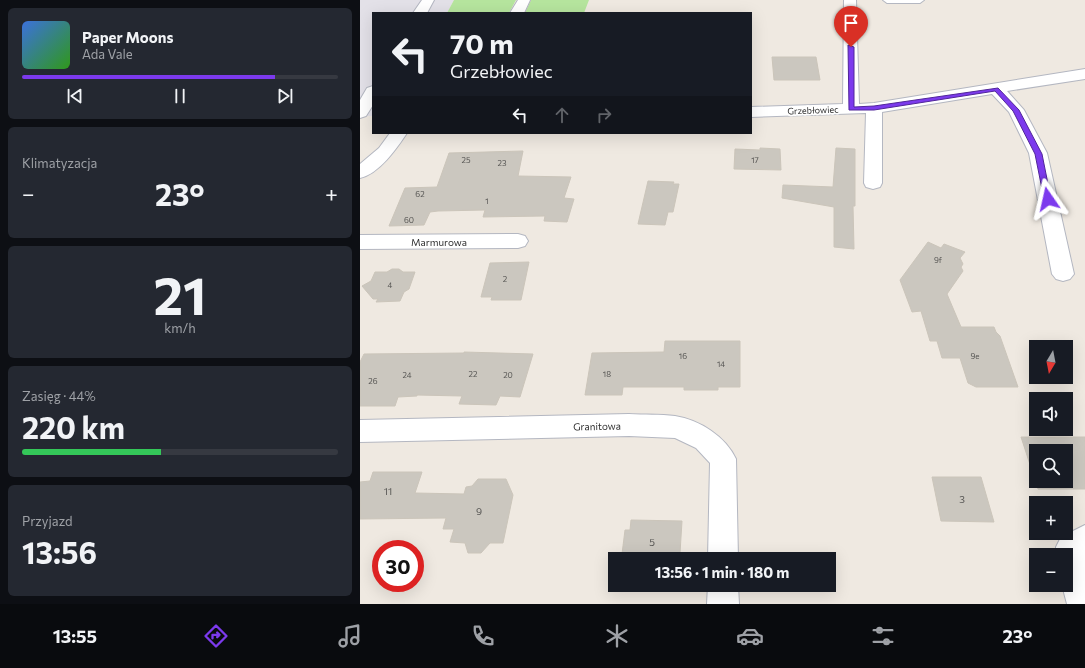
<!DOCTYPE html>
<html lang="pl">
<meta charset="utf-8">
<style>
:root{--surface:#171b24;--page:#242831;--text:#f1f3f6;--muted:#9ea1a6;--line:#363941;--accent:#7c3aed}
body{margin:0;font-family:Commissioner,sans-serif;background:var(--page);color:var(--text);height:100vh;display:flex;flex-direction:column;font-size:15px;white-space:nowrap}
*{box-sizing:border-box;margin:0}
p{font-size:13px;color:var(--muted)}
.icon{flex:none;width:22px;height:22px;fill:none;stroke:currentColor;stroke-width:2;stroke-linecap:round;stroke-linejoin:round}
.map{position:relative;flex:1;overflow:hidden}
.drawer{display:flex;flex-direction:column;gap:8px;padding:8px;background:#0d0f14;width:360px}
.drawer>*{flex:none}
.banner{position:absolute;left:12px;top:12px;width:380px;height:122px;border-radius:0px;box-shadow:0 4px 16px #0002;background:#171b24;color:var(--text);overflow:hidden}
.needle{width:26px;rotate:190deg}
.buttons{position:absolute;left:669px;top:340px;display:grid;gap:8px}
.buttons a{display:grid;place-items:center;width:44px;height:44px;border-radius:0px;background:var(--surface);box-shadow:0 4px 16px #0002;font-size:20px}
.speed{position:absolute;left:12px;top:540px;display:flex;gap:8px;font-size:20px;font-weight:700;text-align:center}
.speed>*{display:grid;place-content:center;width:52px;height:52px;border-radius:50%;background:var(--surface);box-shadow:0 4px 16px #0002;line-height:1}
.speed .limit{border:6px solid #d22;background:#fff;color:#111}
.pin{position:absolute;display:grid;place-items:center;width:34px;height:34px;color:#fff;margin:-41px -17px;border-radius:50% 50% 50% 0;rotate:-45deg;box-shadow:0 0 4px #0007}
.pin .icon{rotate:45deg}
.me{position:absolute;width:44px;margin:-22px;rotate:349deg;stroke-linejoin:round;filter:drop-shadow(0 0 3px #0008)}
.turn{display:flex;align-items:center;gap:14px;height:84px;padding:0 12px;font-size:18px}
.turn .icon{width:52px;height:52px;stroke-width:2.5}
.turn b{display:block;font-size:28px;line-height:34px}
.lanes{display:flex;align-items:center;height:38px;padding:0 12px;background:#0003;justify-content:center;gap:20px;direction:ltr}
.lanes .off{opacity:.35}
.big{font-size:30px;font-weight:700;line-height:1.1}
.drawer .card{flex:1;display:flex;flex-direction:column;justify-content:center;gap:6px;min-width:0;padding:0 14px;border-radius:6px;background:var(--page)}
.drawer .dial{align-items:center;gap:0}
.dial b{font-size:52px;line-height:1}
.song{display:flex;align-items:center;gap:12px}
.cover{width:48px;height:48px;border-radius:6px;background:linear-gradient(135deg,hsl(220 70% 55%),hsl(110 70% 35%))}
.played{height:4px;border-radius:2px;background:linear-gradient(90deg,var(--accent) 80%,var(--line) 80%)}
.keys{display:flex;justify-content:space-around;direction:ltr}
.heat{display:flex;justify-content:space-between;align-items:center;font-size:22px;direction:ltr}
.charge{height:6px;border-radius:3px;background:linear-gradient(90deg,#34c759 44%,var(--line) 0)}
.trip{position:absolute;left:248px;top:552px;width:228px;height:40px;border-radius:0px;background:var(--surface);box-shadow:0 4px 16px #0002;font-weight:700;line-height:40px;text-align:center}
.dock{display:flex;height:64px;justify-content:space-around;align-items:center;background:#090b0e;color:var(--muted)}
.dock .icon{width:28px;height:28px}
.dock .active{color:var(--accent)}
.dock b{font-size:18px;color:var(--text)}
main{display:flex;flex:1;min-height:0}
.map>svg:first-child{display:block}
.industrial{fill:#e3e1e8}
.green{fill:#b6e59e}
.building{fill:#cbc7bf;stroke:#cbc5ba;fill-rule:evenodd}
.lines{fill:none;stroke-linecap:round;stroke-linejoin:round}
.lane-casing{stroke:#b4b7c1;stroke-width:2}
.street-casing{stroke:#b4b7c1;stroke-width:2}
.lane{fill:#fff;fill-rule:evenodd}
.street{fill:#fff;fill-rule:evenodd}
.route{fill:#7c3aed;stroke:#51269a}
.labels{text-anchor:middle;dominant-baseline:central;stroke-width:3.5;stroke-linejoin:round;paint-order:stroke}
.number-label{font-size:8px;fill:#555452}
.far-street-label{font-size:9px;fill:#2e2e2e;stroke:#fff}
.street-label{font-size:10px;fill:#2e2e2e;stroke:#fff}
.near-number-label{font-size:10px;fill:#555452}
</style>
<main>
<section class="drawer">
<div class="card">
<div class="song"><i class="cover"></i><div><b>Paper Moons</b><p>Ada Vale</p></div></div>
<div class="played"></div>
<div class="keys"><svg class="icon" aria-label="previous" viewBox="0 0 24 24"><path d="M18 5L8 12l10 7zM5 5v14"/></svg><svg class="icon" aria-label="pause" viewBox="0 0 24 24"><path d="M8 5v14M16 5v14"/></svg><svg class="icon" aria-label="next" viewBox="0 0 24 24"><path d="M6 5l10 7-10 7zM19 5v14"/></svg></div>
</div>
<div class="card"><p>Klimatyzacja</p>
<div class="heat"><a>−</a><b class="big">23°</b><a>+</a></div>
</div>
<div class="card dial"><b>21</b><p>km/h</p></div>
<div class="card"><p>Zasięg · 44%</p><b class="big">220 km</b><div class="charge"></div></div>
<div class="card"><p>Przyjazd</p><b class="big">13:56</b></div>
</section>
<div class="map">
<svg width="725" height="604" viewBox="0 0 725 604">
<rect width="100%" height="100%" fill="#efe9e1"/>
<path class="industrial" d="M 0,0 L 94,0 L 87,13 L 13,13 L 13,116 L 0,116 Z"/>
<path class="green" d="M 94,0 L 156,0 L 149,13 L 87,13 Z
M 171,0 L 229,0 L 224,13 L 165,13 Z"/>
<path class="building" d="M 412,57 L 456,57 L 460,80 L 414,80 Z
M 400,148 L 420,149 L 421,170 L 374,169 L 375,149 L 400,150 Z
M 476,148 L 495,149 L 495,206 L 493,206 L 494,249 L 474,247 L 474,207 L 422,198 L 423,185 L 473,187 Z
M 163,151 L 158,176 L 211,177 L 204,198 L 214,199 L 207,222 L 184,221 L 185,216 L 123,217 L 125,210 L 78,211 L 70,212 L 64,225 L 29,226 L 45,188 L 77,187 L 89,153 Z
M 288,181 L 314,182 L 313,184 L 319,184 L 313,212 L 308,212 L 305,225 L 278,224 Z
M 568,242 L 581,248 L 584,244 L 605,252 L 600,258 L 603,264 L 601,267 L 603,271 L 587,294 L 601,327 L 634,327 L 636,332 L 640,336 L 658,387 L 616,387 L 608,383 L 600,358 L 582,358 L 577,341 L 570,341 L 561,311 L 552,312 L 540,280 Z
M 169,262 L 161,300 L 131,300 L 132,297 L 121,297 L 130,263 Z
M 32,269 L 39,269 L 43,272 L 55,272 L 49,289 L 44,292 L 40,301 L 16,302 L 18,299 L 13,299 L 2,286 L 11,281 L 15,272 L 27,272 Z
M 305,341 L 380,341 L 380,387 L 358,387 L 358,390 L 324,390 L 324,387 L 263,387 L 262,395 L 225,395 L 232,353 L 304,352 Z
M 104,352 L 173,354 L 160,397 L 140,396 L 136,405 L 99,404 L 102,396 L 57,395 L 57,396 L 38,397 L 35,406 L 0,406 L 0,362 L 4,354 L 104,353 Z
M 661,437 L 725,437 L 725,489 L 678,489 ZM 676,451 L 706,451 L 706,481 L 676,481 Z
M 13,472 L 62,472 L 55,493 L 104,494 L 106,487 L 112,486 L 118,479 L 146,479 L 153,495 L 143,543 L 130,543 L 121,553 L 108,553 L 105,543 L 90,542 L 94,529 L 83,529 L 86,518 L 0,519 L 0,482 L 10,481 Z
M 572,477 L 621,477 L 634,522 L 581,521 Z
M 271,520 L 322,521 L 320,553 L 322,553 L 322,559 L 264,559 L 265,554 L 262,554 L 265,530 L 270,530 Z
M 260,585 L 320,585 L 320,588 Z"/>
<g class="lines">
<defs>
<path id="lane" d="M 523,0 L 564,0 L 560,3 L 527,3 Z"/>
<path id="street" d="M 62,0 L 74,0 L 67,13 L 53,13 Z
M 158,0 L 170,0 L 164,13 L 150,13 Z
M 484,0 L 496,0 L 499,104 L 514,103 L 725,69 L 725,79 L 647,91 L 664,110 L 687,153 L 714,274 L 710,279 L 703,281 L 696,279 L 692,274 L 669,153 L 649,112 L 632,94 L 522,112 L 522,183 L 520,187 L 513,189 L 506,187 L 504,183 L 506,113 L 391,117 L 391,107 L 483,104 Z
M 13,86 L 13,105 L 6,116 L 0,118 L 0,100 L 7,88 Z
M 30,133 L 47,133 C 37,148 19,174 0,178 L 0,164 L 19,148 Z
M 158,234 L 165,236 L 168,241 L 165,246 L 158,248 L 0,249 L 0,235 Z
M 269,414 C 284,415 300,414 315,416 C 340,420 366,437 376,459 L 378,559 L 348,559 L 350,463 L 336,448 L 315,438 L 269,436 L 0,442 L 0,420 Z
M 725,525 L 725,604 L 707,604 L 702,585 L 706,585 L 706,555 L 696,555 L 696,547 L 701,537 Z
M 348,585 L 378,585 L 379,604 L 347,604 Z"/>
</defs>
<use href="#lane" class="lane-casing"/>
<use href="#street" class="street-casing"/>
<use href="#lane" class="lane"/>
<use href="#street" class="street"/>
</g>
<path class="route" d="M 488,45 L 494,47 L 494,107 L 514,106 L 638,88 L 659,110 L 682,154 L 691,199 L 690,200 L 688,201 L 684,199 L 675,154 L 653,111 L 635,91 L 514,110 L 489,110 Z"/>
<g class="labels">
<g class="number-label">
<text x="106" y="160">25</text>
<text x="395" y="160">17</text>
<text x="142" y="163">23</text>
<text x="60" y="194">62</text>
<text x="127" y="201">1</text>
<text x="49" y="220">60</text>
<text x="578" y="260">9f</text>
<text x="145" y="279">2</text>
<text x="30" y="285">4</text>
<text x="323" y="356">16</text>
<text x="615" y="356">9e</text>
<text x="361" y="364">14</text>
<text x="113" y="374">22</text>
<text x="247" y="374">18</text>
<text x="47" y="375">24</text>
<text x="148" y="375">20</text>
<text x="13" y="381">26</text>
</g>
<g class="far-street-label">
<text transform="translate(453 110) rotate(-2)">Grzebłowiec</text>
</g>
<g class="street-label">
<text x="79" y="242">Marmurowa</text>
<text transform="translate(237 426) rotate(-1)">Granitowa</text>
</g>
<g class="near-number-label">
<text x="28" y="491">11</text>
<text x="602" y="499">3</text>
<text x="119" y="511">9</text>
<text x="292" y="542">5</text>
</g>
</g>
</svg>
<div class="buttons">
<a><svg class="needle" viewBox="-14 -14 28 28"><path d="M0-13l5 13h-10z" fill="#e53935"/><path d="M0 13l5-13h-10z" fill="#9ea1a6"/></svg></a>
<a><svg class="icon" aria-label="sound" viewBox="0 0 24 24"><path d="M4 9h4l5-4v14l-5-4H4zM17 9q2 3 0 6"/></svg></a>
<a><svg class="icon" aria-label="search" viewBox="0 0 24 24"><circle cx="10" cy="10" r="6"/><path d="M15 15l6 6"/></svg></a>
<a>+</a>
<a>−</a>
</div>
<div class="speed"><div class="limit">30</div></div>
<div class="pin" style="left:491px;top:47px;background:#d93025"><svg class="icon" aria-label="arrive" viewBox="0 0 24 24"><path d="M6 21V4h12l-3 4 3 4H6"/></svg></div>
<svg class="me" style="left:688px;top:199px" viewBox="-20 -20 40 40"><path d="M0-17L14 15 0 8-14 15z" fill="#7c3aed" stroke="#fff" stroke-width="4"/></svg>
<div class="trip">13:56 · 1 min · 180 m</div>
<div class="banner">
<div class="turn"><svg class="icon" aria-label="left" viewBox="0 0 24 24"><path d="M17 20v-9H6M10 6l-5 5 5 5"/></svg><div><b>70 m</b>Grzebłowiec</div></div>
<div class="lanes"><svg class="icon" aria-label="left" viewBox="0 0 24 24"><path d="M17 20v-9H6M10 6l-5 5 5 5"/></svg><svg class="icon off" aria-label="ahead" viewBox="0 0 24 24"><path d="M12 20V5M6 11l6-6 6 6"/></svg><svg class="icon off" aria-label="right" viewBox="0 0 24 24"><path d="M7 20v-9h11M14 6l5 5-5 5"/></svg></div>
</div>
</div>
</main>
<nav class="dock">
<b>13:55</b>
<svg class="icon active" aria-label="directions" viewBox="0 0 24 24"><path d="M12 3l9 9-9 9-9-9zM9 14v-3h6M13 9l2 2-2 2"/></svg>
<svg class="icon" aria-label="music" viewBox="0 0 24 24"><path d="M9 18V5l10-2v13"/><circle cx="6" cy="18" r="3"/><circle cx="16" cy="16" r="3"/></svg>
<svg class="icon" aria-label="phone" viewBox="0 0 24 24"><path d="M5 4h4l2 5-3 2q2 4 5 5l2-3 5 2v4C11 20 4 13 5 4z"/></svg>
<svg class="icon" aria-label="climate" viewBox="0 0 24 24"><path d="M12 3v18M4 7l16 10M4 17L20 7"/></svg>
<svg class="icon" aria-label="car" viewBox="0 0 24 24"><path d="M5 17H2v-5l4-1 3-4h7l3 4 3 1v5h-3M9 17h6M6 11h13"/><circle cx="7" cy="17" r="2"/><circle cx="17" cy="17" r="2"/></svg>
<svg class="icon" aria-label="filters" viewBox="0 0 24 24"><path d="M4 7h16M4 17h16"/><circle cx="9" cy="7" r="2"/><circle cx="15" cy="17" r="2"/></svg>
<b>23°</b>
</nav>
